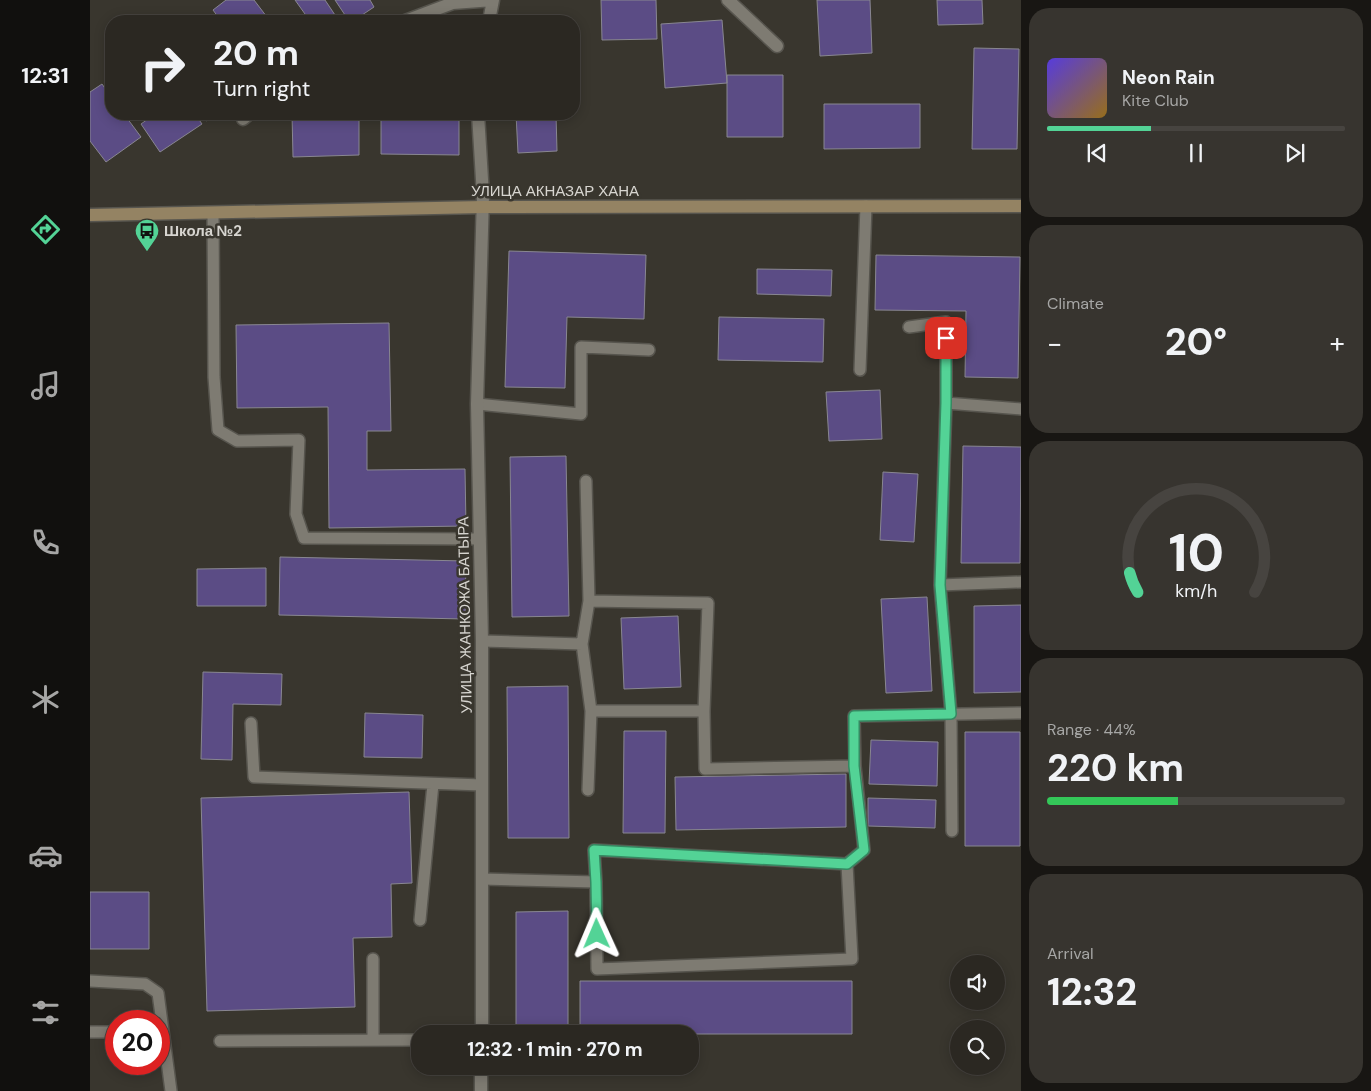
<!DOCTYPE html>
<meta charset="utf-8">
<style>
:root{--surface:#2b2822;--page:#37342f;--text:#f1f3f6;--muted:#a6a6a5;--line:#474440;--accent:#53d396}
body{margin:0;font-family:"DM Sans",sans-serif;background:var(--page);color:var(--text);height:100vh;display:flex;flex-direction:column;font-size:19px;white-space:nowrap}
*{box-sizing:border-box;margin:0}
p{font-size:16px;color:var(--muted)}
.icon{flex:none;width:28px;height:28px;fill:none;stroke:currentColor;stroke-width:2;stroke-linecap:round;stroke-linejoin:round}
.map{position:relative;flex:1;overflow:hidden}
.drawer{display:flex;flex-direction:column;gap:8px;padding:8px;background:#181613;width:350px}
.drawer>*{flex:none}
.hud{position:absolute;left:15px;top:15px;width:475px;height:105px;border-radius:20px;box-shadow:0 2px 12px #0003,0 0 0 1px var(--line);background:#2b2822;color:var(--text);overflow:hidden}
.fabs{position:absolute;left:860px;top:955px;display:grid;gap:10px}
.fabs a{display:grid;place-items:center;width:55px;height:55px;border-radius:50%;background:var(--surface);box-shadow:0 2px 12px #0003,0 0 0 1px var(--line);font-size:25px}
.speed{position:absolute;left:15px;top:1010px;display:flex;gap:10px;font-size:25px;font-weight:700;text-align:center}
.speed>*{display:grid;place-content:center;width:65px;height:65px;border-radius:50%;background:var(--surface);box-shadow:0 2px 12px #0003,0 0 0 1px var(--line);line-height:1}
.speed .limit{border:8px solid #d22;background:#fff;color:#111}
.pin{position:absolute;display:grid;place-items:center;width:42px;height:42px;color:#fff;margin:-21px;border-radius:10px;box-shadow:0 2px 8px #0006}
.me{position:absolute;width:55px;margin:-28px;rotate:359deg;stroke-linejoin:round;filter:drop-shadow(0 0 4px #0008)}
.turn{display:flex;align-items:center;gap:18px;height:105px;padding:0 25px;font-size:22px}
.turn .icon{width:65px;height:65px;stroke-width:2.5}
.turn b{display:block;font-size:35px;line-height:42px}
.big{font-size:38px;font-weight:700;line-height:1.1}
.drawer .widget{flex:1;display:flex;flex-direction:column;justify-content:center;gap:8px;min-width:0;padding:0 18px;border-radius:20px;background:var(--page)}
.drawer .dial{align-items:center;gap:0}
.dial svg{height:130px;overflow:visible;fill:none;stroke:var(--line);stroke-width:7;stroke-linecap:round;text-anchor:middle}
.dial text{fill:var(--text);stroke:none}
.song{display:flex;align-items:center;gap:15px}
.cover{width:60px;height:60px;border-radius:8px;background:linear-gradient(135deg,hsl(250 70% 55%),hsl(40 70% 35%))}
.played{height:5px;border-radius:2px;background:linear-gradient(90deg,var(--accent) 35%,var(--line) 35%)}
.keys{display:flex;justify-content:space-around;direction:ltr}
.heat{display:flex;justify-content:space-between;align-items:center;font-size:28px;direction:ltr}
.charge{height:8px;border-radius:4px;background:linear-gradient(90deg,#34c759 44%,var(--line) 0)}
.trip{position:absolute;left:321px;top:1025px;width:288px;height:50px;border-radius:20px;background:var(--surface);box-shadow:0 2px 12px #0003,0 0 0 1px var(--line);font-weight:700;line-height:50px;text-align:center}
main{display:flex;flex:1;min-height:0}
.dock{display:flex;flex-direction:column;width:90px;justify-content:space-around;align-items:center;background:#11100e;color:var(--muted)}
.dock .icon{width:35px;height:35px}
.dock .selected{color:var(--accent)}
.dock b{font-size:22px;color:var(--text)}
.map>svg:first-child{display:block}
.building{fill:#5b4c85;stroke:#898791}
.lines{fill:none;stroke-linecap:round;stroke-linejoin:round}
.service-casing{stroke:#57554e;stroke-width:14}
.minor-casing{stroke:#57554e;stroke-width:15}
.secondary-casing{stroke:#57554e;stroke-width:15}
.service{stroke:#7e7b72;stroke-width:11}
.minor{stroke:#7e7b72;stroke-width:12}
.secondary{stroke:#948363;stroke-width:12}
.route-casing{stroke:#368962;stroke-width:12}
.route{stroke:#53d396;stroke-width:9}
.labels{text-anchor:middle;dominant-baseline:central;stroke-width:5;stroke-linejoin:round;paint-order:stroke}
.street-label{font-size:15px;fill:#d7d5d0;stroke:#39362e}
.poi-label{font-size:15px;font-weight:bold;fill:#d7d5d0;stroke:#39362e;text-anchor:start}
</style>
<main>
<nav class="dock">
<b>12:31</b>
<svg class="icon selected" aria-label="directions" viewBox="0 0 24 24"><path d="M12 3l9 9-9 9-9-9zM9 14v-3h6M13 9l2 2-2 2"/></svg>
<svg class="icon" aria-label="music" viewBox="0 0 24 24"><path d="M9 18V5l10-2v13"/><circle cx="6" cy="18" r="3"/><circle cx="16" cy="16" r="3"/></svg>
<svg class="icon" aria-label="phone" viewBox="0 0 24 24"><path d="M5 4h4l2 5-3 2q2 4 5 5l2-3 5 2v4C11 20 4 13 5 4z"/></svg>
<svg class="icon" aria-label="climate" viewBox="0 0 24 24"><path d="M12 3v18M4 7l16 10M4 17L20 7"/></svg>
<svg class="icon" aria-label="car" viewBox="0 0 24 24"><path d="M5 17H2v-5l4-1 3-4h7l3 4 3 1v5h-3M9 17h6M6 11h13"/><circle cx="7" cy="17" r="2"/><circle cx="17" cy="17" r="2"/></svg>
<svg class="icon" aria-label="filters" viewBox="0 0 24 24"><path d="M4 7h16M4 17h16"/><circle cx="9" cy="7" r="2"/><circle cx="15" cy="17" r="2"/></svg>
</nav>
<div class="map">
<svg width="931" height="1091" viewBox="0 0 931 1091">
<rect width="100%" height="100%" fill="#39362e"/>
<path class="building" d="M 136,0 L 164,0 L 180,21 L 131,21 L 123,10 Z
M 205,0 L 235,0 L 249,21 L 220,21 Z
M 245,0 L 280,0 L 284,7 L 263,21 L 259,21 Z
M 511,0 L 566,0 L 567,39 L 512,40 Z
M 727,0 L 780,0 L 782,53 L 730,56 Z
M 847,0 L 892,0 L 893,24 L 848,25 Z
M 632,20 L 637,83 L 575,88 L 571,24 Z
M 884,48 L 929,49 L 927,149 L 882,149 Z
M 637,75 L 693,75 L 693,137 L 637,137 Z
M 12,84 L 21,97 L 21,114 L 34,114 L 51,137 L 16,162 L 0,141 L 0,92 Z
M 734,104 L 830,104 L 830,148 L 734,149 Z
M 65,114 L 105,114 L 112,124 L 70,152 L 51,124 Z
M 111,114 L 126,114 L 116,121 Z
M 202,114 L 269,114 L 269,155 L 203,157 Z
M 291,114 L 369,114 L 369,155 L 291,154 Z
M 426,114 L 466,114 L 467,151 L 428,153 Z
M 419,251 L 556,255 L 554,319 L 477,317 L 475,388 L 415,387 Z
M 786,255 L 930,257 L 928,378 L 875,377 L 876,311 L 785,310 Z
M 667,269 L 742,270 L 741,296 L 667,294 Z
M 629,317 L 734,319 L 733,362 L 628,360 Z
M 299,323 L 301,431 L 277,431 L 277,470 L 375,469 L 376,526 L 239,528 L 238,407 L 147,408 L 146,325 Z
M 790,390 L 792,439 L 739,441 L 736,392 Z
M 873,446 L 931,447 L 930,563 L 871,563 Z
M 476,456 L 479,616 L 422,617 L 420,457 Z
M 793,472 L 828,474 L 824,542 L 790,540 Z
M 190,557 L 376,561 L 375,619 L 189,615 Z
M 176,568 L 176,606 L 107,606 L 107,569 Z
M 837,597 L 842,691 L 796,693 L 791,599 Z
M 931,605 L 931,692 L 884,693 L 884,606 Z
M 588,616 L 591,687 L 534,689 L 531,618 Z
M 113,672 L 192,674 L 191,705 L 143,704 L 142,760 L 111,759 Z
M 478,686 L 479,838 L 418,838 L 417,687 Z
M 275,713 L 333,715 L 332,758 L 274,757 Z
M 534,731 L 576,731 L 575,833 L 533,833 Z
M 875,732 L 930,732 L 930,846 L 875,846 Z
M 781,740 L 848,742 L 847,786 L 779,784 Z
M 756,774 L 756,827 L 586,830 L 585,777 Z
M 319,792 L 322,883 L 301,884 L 302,937 L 263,938 L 265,1007 L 117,1011 L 111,798 Z
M 778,798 L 846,800 L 845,828 L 778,826 Z
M 0,892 L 59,892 L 59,949 L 0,949 Z
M 478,911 L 478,1034 L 426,1034 L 426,912 Z
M 490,981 L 762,981 L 762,1034 L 490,1034 Z"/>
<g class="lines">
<defs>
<path id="service" d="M 123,213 L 124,377 L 128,430 L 147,441 L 209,440 L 206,514 L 214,538 L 390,539
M 819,327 L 856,322 L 856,403 L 931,409
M 770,370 L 776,206
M 856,403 L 850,585 L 931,582
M 387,404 L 491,414 L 491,347 L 559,350
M 850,585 L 861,714 L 862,831
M 499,601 L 618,603 L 614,711
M 392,641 L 492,644 L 501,711 L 614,711 L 615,769 L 765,766 L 764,716 L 931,713
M 492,644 L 499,601 L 496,481
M 161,723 L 164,777 L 392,785
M 498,790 L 501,711
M 392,879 L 506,882 L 507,969 L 762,959 L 757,864 L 774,850 L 765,766
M 506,882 L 504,850 L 757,864
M 330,920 L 343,784
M 0,981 L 55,984 L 68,993 L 81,1091
M 0,1032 L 26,1032
M 283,1040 L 283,959
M 130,1041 L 330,1040"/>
<path id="minor" d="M 638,0 L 687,46
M 315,21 L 363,3 L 403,0
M 399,21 L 403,0
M 388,114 L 393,196 L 387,404 L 392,641 L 392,1034
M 153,119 L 159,114
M 391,1091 L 391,1066"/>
<path id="secondary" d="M 0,215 L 393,207 L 931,206"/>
</defs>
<use href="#service" class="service-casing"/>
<use href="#minor" class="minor-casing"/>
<use href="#secondary" class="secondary-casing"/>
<use href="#service" class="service"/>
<use href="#minor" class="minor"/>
<use href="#secondary" class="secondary"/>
</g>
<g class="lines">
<defs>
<path id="route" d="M 507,934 L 506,882 L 504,850 L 757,864 L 774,850 L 764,766 L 764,716 L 861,714 L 850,585 L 856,403 L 856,338"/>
</defs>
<use href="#route" class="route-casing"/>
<use href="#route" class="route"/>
</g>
<defs>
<symbol id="bus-pin" viewBox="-11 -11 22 30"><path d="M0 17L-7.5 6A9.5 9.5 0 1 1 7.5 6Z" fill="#53d396" stroke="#39362e"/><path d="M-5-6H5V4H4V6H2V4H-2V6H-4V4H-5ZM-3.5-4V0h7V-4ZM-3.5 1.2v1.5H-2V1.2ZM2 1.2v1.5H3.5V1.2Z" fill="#111"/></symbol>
</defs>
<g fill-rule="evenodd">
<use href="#bus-pin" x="43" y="217" width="28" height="38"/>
</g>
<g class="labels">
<g class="street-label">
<text x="465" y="191">УЛИЦА АКНАЗАР ХАНА</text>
<text transform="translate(375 615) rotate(-91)">УЛИЦА ЖАНКОЖА БАТЫРА</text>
</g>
<g class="poi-label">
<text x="74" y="231">Школа №2</text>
</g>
</g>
</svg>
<div class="fabs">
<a><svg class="icon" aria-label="sound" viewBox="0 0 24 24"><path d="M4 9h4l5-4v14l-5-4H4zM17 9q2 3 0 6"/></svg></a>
<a><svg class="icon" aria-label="search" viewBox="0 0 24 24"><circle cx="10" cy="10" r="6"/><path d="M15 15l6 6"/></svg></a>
</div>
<div class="speed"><div class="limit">20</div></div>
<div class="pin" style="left:856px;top:338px;background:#d93025"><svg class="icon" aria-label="arrive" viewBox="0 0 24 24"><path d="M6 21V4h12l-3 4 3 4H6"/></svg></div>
<svg class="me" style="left:507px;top:934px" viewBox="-20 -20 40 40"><path d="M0-17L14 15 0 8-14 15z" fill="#53d396" stroke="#fff" stroke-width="4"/></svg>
<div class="trip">12:32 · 1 min · 270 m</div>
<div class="hud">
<div class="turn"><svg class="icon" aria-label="right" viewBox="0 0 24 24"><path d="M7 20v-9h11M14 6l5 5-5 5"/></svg><div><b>20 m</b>Turn right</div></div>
</div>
</div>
<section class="drawer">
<div class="widget">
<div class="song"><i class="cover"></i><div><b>Neon Rain</b><p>Kite Club</p></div></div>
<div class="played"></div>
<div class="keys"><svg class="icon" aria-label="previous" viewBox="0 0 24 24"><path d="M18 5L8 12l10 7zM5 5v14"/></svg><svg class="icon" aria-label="pause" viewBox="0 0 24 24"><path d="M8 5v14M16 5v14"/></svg><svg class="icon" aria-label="next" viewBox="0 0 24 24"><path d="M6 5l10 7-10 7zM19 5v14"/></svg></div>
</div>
<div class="widget"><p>Climate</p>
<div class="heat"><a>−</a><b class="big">20°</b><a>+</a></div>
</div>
<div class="widget dial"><svg viewBox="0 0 100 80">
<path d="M14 69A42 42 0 1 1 86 69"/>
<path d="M14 69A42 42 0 0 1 9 57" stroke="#53d396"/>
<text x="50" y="56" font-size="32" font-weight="700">10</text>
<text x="50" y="72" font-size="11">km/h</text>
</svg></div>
<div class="widget"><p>Range · 44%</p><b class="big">220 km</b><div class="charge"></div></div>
<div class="widget"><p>Arrival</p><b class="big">12:32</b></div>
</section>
</main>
